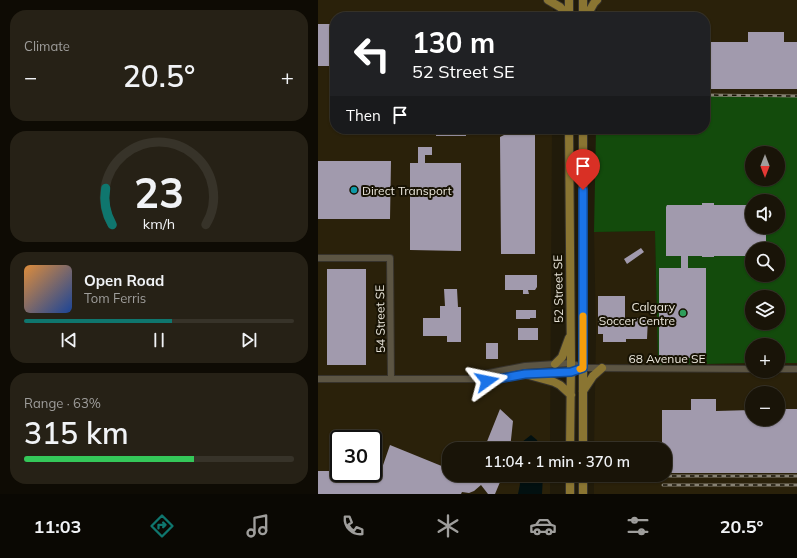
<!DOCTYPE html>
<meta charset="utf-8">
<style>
:root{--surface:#191408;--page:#262116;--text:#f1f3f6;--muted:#9f9e9c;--line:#373329;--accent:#0f766e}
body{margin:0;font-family:Mulish,sans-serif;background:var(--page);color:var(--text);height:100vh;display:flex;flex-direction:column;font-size:15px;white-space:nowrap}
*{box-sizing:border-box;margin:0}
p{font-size:13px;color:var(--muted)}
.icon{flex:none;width:22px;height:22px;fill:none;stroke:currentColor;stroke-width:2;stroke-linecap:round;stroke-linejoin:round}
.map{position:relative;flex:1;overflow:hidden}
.panel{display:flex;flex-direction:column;gap:10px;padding:10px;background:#0e0b04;width:318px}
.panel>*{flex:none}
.hud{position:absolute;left:12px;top:12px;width:380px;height:122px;border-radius:16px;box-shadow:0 1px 3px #0004,0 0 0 1px var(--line);background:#202124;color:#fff;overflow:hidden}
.needle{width:26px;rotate:180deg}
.fabs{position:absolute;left:427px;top:146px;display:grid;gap:8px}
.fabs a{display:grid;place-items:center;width:40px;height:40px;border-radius:50%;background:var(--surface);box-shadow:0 1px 3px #0004,0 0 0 1px var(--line);font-size:20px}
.speed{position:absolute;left:12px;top:430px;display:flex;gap:8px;font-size:20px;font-weight:700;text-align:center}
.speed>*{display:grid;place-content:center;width:52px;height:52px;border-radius:50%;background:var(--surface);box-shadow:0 1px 3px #0004,0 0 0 1px var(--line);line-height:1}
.speed .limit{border:2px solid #111;border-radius:6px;background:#fff;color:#111}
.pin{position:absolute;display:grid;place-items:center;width:34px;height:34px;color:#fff;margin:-41px -17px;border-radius:50% 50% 50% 0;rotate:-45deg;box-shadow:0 0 4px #0007}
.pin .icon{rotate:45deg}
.me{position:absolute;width:44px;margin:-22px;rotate:78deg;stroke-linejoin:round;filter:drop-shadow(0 0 3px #0008)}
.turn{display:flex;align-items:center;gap:14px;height:84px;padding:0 16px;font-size:18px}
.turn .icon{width:52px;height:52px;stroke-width:2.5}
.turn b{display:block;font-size:28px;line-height:34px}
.then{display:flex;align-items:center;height:38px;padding:0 16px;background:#0003;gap:8px;font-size:15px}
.big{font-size:30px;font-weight:600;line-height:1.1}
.panel .card{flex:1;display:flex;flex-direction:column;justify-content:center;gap:6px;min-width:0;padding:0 14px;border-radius:16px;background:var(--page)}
.panel .dial{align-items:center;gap:0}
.dial svg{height:104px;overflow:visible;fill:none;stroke:var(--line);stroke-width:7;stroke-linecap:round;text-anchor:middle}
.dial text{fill:var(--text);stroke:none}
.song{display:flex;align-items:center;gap:12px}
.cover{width:48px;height:48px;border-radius:6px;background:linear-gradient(135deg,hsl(30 70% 55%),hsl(220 70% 35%))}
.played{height:4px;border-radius:2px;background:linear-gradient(90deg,var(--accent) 55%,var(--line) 55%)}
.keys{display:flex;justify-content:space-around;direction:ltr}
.heat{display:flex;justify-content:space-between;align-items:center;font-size:22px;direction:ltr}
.charge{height:6px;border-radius:3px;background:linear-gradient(90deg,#34c759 63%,var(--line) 0)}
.trip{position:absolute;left:124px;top:442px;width:230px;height:40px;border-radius:16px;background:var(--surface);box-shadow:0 1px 3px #0004,0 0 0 1px var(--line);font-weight:600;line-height:40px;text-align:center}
.dock{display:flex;height:64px;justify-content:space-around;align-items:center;background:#0a0803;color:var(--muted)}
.dock .icon{width:28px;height:28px}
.dock .selected{color:var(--accent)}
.dock b{font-size:18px;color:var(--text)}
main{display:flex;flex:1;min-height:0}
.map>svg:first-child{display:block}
.built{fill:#2a210a;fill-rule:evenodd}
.green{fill:#134b0c;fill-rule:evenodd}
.water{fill:#021010}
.building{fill:#a19aad}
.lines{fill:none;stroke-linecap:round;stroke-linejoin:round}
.minor-casing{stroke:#37332c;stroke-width:8}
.major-casing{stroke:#37332c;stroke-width:10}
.minor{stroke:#5c5543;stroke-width:6}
.major{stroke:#8a7532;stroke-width:8}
.rail-casing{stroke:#878274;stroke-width:3}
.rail{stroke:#171203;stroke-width:1.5;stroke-dasharray:4.5;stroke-linecap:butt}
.route-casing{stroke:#114b97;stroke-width:10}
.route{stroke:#1a73e8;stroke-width:7}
.slow{stroke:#f59e0b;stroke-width:7}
.culture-dot{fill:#0f9aa8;stroke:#171203;stroke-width:1.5}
.leisure-dot{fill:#2e9e5b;stroke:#171203;stroke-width:1.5}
.labels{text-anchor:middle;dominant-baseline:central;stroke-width:4;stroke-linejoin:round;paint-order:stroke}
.poi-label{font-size:12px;fill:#eae6db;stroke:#171203;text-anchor:start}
.street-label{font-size:12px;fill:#eae6db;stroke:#171203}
</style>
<main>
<section class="panel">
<div class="card"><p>Climate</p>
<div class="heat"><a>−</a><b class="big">20.5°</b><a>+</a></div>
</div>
<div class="card dial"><svg viewBox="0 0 100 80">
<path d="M14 69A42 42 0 1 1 86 69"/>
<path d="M14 69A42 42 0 0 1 9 41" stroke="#0f766e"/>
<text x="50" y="56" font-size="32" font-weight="700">23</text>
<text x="50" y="72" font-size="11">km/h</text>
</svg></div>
<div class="card">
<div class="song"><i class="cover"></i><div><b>Open Road</b><p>Tom Ferris</p></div></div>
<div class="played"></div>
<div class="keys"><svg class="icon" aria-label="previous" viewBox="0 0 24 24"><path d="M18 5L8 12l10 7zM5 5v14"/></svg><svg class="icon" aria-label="pause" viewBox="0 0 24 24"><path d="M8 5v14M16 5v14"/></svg><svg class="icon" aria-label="next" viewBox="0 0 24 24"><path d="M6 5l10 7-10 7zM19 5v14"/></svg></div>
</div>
<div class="card"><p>Range · 63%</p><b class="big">315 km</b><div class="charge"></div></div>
</section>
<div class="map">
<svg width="479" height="494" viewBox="0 0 479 494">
<rect width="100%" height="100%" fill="#211b0a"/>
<path class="built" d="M 0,0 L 235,0 L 235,17 L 17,17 L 17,129 L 234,129 L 232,449 L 131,449 L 131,475 L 232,475 L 232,494 L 0,494 ZM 21,439 L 55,439 L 55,473 L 21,473 Z
M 279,0 L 479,0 L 479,95 L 387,95 L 387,17 L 279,17 Z
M 337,231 L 340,365 L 434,363 L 434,371 L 460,371 L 460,363 L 479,363 L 479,494 L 276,494 L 276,475 L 347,475 L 347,449 L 276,449 L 278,333 L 276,232 ZM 434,393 L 460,393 L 460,419 L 434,419 Z"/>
<path class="green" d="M 387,95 L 479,95 L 479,363 L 460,363 L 460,345 L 434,345 L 434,363 L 340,365 L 337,231 L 276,232 L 278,129 L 387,129 ZM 434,153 L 460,153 L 460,179 L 434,179 ZM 434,201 L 460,201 L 460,227 L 434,227 ZM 434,249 L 460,249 L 460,275 L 434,275 ZM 434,297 L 460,297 L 460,323 L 434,323 Z"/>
<path class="water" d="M 213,435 L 219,440 L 222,449 L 203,449 L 204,442 Z
M 200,475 L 225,475 L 224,494 L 200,494 L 202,484 Z"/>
<path class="building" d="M 118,11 L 156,11 L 156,17 L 118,17 Z
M 0,24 L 17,24 L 17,66 L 0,66 Z
M 430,32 L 466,32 L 466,42 L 479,42 L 479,89 L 387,89 L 387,42 L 430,42 Z
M 118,129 L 148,129 L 148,136 L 118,136 Z
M 198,129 L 217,129 L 217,254 L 183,254 L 182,137 Z
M 100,147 L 114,147 L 114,155 L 107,155 L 107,163 L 143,163 L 143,251 L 92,250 L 92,163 L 100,163 Z
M 0,161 L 73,161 L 72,219 L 0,219 Z
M 384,203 L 396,203 L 396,205 L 432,205 L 434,210 L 434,227 L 448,227 L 448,246 L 443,246 L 443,249 L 434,249 L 432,256 L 396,256 L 396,257 L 384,257 L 384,256 L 370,256 L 370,268 L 388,268 L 388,358 L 341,358 L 341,268 L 363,268 L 363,256 L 348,256 L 348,207 L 349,205 L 384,205 Z
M 323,248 L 326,252 L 309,264 L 306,259 Z
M 9,269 L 48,269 L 48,365 L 9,365 Z
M 187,275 L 219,275 L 219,287 L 217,290 L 210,290 L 211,294 L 205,294 L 205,290 L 187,290 Z
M 126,289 L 139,289 L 140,307 L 143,307 L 143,342 L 129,342 L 129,336 L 105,336 L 105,318 L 122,318 L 122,306 L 127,306 Z
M 280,296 L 307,296 L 307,318 L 330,318 L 329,339 L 308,339 L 308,342 L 285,342 L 285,334 L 280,334 Z
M 198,310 L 218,310 L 218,318 L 212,318 L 212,319 L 198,319 Z
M 200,328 L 220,328 L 220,340 L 200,340 Z
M 168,343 L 180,343 L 180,359 L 168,359 Z
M 373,399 L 398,399 L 398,411 L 434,410 L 434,419 L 460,419 L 460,409 L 479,409 L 479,473 L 347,473 L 347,449 L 344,449 L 344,410 L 373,410 Z
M 182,409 L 195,421 L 192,449 L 166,449 Z
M 72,445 L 131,469 L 131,475 L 185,475 L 177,494 L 170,494 L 163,485 L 156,491 L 151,493 L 144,492 L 143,494 L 0,494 L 0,471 L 21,471 L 21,473 L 55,473 L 55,471 L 63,471 Z"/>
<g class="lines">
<defs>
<path id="minor" d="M 0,258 L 72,258 L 73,379
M 460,369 L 479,369
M 0,379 L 158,379 L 169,381 L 207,374 L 253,372 L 265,368
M 158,379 L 166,374 L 207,366 L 253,363 L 265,368 L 272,368 L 434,369"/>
<path id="major" d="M 230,0 L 242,7 L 251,16
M 251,0 L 251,17
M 265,0 L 265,17
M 268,17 L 276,3 L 279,0
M 251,129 L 253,363 L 252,449
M 265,129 L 265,449
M 237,364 L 244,357 L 251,338
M 207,374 L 236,382 L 242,385 L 253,395
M 265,391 L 275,376 L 284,368
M 265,475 L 265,494
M 252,494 L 252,475"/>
</defs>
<use href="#minor" class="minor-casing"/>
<use href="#major" class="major-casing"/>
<use href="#minor" class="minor"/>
<use href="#major" class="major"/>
<defs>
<path id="rail" d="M 387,95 L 479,96
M 345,476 L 479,476
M 345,485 L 479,485"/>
</defs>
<use href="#rail" class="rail-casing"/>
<use href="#rail" class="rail"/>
</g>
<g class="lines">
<defs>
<path id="route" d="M 169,381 L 207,374 L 253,372 L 265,368 L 265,190"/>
</defs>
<use href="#route" class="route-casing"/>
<use href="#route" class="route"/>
<path class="slow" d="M 262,369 L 265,368 L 265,316"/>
</g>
<circle class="culture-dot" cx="36" cy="190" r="4"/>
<circle class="leisure-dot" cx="365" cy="313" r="4"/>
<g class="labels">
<g class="poi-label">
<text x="44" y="190">Direct Transport</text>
<text x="357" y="306" text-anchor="end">Calgary<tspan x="357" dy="14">Soccer Centre</tspan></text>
</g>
<g class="street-label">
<text transform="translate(240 289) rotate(-91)">52 Street SE</text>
<text transform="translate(62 319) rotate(-91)">54 Street SE</text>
<text x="349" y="358">68 Avenue SE</text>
</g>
</g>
</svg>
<div class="fabs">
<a><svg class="needle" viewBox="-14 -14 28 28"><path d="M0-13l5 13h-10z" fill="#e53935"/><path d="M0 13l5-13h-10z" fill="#9f9e9c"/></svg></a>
<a><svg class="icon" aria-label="sound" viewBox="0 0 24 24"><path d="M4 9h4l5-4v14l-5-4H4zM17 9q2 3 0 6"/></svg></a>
<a><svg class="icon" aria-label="search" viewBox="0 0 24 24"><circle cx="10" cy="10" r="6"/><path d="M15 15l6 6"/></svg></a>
<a><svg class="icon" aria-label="layers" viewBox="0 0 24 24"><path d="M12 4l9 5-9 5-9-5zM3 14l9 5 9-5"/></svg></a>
<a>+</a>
<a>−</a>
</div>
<div class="speed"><div class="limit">30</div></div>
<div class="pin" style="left:265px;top:190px;background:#d93025"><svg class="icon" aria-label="arrive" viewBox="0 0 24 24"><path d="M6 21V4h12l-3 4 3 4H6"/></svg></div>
<svg class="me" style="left:169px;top:381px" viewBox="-20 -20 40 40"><path d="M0-17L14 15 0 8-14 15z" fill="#1a73e8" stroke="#fff" stroke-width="4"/></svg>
<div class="trip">11:04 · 1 min · 370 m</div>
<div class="hud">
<div class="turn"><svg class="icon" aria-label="left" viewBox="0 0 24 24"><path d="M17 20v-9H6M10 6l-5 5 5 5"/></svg><div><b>130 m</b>52 Street SE</div></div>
<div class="then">Then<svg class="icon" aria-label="arrive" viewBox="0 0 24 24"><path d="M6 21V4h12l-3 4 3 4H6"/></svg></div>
</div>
</div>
</main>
<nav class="dock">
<b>11:03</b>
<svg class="icon selected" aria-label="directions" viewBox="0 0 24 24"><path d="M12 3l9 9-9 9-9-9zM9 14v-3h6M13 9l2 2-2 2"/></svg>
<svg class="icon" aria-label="music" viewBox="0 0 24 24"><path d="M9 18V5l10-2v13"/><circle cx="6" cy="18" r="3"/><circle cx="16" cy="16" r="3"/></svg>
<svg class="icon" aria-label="phone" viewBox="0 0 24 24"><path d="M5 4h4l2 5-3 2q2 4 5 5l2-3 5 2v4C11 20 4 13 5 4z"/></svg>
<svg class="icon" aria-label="climate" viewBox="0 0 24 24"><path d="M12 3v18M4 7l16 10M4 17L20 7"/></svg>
<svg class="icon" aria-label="car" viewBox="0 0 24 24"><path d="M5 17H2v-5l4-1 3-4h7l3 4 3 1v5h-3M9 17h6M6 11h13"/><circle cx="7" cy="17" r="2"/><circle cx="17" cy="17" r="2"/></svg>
<svg class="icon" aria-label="filters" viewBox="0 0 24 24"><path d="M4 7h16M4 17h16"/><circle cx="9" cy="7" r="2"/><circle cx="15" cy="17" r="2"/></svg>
<b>20.5°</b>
</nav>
